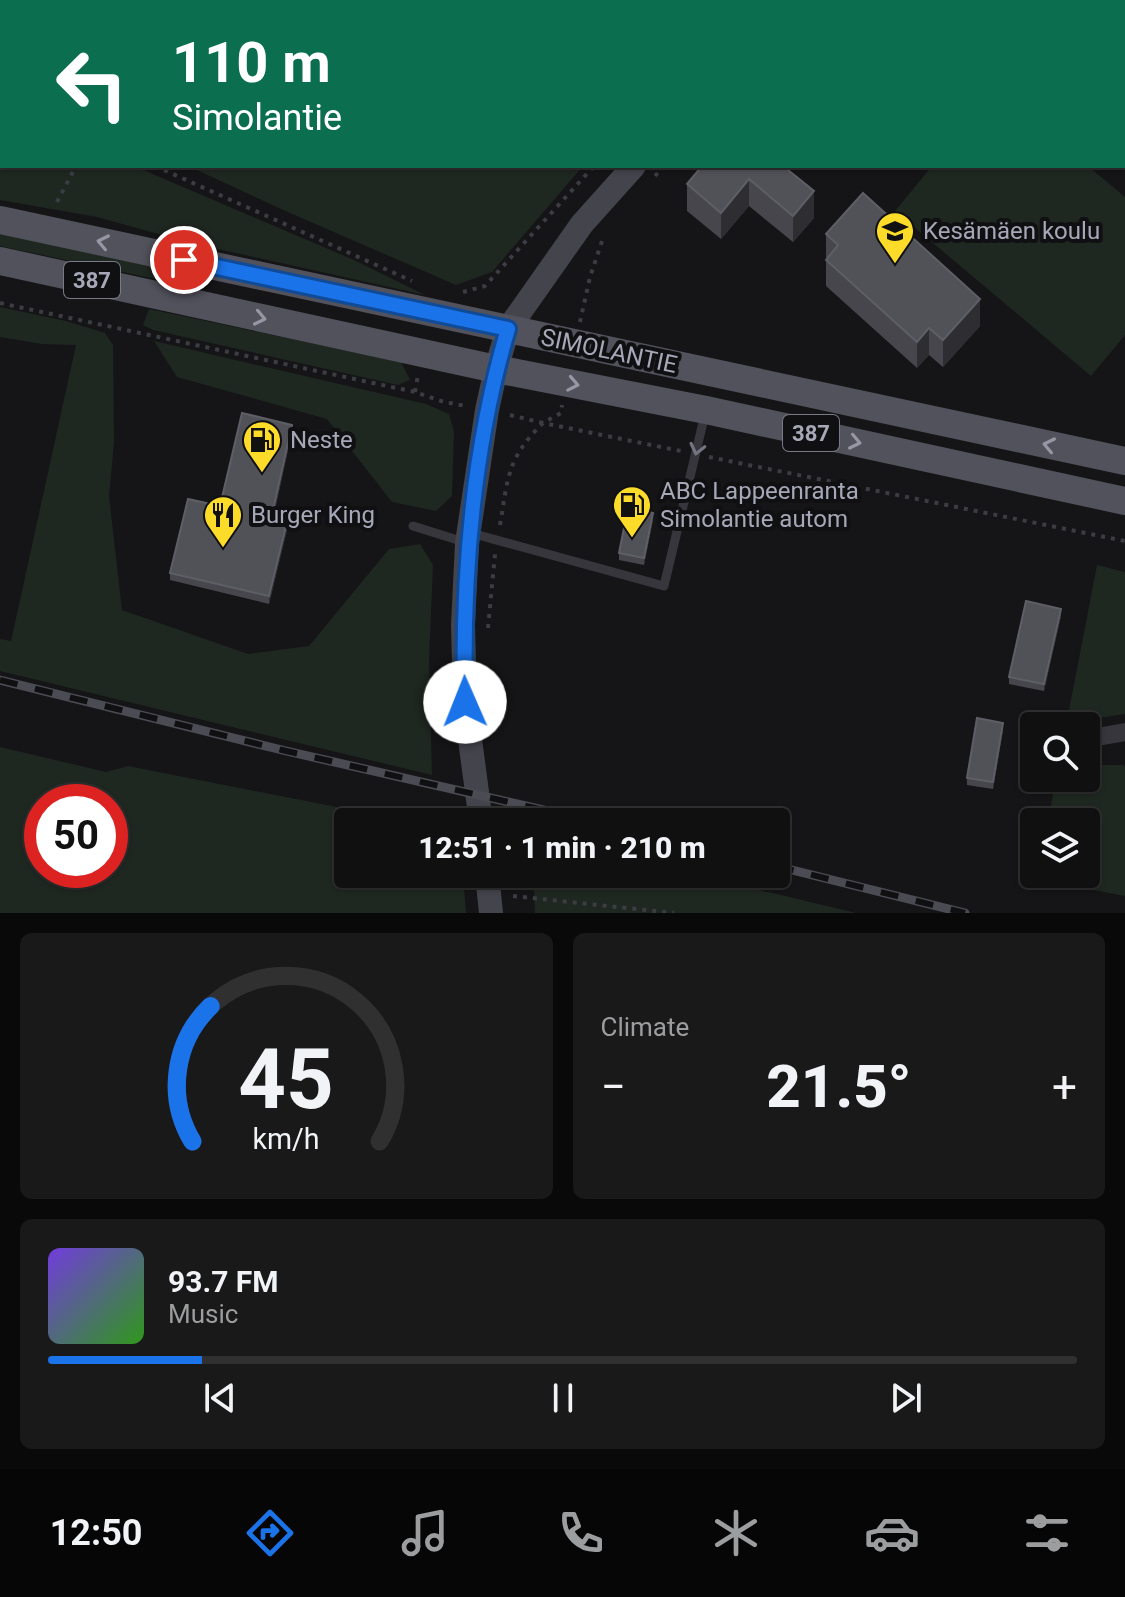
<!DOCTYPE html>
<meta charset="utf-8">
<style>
:root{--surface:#101011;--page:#19191a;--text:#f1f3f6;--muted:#9c9d9f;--line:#303031;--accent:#1a73e8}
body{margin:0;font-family:Roboto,sans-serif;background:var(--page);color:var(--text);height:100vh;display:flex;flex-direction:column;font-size:30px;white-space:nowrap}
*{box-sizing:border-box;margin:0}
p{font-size:26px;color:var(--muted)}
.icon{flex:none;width:44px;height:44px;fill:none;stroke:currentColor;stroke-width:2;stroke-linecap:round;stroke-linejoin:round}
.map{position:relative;height:913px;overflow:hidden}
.side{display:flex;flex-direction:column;gap:20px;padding:20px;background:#090909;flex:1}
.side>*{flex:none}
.guide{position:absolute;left:0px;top:0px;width:1126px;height:168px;box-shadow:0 2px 6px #0004,0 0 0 2px var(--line);background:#0b6e4f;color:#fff;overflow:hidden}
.fabs{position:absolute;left:1020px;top:712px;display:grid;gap:16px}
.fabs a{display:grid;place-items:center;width:80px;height:80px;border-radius:8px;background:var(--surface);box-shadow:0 2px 6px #0004,0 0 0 2px var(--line);font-size:40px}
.speed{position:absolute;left:24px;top:784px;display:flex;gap:16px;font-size:40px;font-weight:700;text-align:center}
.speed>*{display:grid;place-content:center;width:104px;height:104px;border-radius:50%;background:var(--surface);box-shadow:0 2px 6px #0004,0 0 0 2px var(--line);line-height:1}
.speed .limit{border:12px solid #d22;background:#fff;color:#111}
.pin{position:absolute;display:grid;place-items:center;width:68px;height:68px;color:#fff;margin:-34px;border:4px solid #fff;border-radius:50%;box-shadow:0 2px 8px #0007}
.me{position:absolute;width:88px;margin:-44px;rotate:359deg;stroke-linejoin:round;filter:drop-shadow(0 0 6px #0008)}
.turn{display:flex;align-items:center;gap:28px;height:168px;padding:0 40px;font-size:36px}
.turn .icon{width:104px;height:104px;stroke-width:2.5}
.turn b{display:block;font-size:56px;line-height:68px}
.big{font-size:60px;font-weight:800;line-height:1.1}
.side .widget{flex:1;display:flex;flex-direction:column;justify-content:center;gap:12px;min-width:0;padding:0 28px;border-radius:12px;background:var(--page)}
.side .dial{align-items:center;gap:0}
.dial svg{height:208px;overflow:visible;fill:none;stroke:var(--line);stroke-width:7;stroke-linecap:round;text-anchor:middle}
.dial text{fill:var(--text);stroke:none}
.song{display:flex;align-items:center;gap:24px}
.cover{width:96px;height:96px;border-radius:12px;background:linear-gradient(135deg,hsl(260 70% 55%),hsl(110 70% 35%))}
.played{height:8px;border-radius:4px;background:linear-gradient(90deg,var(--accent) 15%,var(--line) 15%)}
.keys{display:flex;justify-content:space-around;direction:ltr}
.heat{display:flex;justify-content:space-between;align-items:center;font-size:44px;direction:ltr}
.side .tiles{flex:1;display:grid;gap:20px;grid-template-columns:1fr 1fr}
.widget:last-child{grid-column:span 2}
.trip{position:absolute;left:334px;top:808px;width:456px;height:80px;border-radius:8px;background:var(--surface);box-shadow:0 2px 6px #0004,0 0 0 2px var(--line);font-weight:800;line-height:80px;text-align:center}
.tabs{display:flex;height:128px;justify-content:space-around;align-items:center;background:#060607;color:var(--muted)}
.tabs .icon{width:56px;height:56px}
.tabs .active{color:var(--accent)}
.tabs b{font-size:36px;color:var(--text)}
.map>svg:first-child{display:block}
.green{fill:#1f2721;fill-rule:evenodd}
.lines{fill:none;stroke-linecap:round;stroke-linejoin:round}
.path{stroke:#3c3c43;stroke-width:4;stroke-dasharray:4 6;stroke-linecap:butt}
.service{stroke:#36363c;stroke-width:9}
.minor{stroke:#36363c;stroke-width:18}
.secondary{stroke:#43444c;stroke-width:24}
.primary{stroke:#51525b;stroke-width:28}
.rail-casing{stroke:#4a4b53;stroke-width:9}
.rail{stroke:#101012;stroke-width:6;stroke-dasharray:18;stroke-linecap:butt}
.wall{fill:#46464c}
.shaded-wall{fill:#2e2e32}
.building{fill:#515158;stroke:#5e5e67;stroke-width:2}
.oneway{stroke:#9597a5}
.oneway2{stroke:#747580}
.route-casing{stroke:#114b97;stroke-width:20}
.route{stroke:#1a73e8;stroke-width:14}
.labels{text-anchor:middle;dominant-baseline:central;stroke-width:8;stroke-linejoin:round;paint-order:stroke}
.shield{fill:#101012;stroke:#797a86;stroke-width:2}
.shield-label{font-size:22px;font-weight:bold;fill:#a6a8b8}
.poi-label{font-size:24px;fill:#a6a8b8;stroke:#101012;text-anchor:start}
.street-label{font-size:24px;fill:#a6a8b8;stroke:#101012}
</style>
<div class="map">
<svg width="1125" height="913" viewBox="0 0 1125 913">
<rect width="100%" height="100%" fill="#151517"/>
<path class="green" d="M 0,0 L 605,0 L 2,2 L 2,78 Z
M 0,116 L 2,166 L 134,166 L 354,260 L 425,295 L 191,243 L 97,217 L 0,200 Z
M 188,166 L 583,166 L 492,272 L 456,285 L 290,213 Z
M 932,166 L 1088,166 L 1125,197 L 1125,335 L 1091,376 L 895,211 Z
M 0,233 L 203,278 L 165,281 L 0,246 Z
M 0,307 L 66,321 L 105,333 L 113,345 L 114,443 L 109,496 L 122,610 L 248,654 L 309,646 L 389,549 L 420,544 L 433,565 L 429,659 L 432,775 L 0,671 L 0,639 L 11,641 L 76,345 L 42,344 L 0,337 Z
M 149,309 L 401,362 L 410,380 L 398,385 L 153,330 L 143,325 Z
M 154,341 L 426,404 L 449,414 L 454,432 L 452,496 L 436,511 L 392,502 L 327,419 L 177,377 Z
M 1097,565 L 1125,572 L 1125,714 L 1086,720 L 1085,726 L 1066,726 Z
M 0,747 L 106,772 L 128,766 L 413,822 L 348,822 L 348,874 L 463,874 L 466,913 L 0,913 ZM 110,802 L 110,870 L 42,870 L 42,802 Z
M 1086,765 L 1123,765 L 1125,767 L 1125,896 L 1037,879 L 1038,874 L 1086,874 L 1086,822 L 1048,822 L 1056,778 L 1086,778 Z
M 533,874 L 668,874 L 773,893 L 856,913 L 535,913 Z"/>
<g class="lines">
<path class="path" d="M 121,2 L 122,0
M 324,2 L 325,0
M 353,2 L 355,0
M 802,2 L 804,0
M 155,166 L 412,281
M 655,176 L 664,166
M 57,202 L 76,166
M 463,292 L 485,286 L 594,166
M 0,303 L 415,392 L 444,402 L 466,406
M 580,322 L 590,277 L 603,238
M 415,392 L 418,375
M 510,415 L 543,423 L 561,413 L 562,405
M 709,457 L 1125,541
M 500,525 C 508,478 507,458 543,423 L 681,451
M 488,628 L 495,554
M 513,896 L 674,913"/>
<path class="service" d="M 749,0 L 752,2
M 900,0 L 903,2
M 652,2 L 653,0
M 964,2 L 965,0
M 413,526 L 464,542
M 471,533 L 664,586 L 705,414"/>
<path class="minor" d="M 1086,739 L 1125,732"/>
<path class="secondary" d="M 776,2 L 777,0
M 481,822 L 465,702 L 463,625 L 467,543 L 487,410 L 496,369 L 508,329 L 582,224 L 634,166
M 487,874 L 491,913"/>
<path class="primary" d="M 0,220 L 1125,461
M 0,261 L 496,369 L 706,410 L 1125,501"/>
<defs>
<path id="rail" d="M 0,680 L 282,750 L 596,822
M 776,866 L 965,913"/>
</defs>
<use href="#rail" class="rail-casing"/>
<use href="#rail" class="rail"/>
</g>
<path class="wall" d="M 783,166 L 814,218 L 793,242 L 749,206 L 721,239 L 687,211 L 687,184 Z
M 826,234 L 980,326 L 943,367 L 929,355 L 917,368 L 826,286 Z
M 292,432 L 273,519 L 287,530 L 269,604 L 170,580 L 170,573 L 220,506 Z
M 653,520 L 644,565 L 619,560 L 619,553 Z
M 1061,616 L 1044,691 L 1009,684 L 1009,677 Z
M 1003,730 L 993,789 L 967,785 L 967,778 Z"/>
<path class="shaded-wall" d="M 749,179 L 749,206 L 721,239 L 721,213 Z
M 814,191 L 814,218 L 793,242 L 793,216 Z
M 980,299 L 980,326 L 943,367 L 943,340 Z
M 929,328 L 929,355 L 917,368 L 917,342 Z
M 292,425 L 292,432 L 271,526 L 271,519 Z
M 653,513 L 653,520 L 644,565 L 644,558 Z
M 287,522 L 287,530 L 269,604 L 269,596 Z
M 1061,609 L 1061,616 L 1044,691 L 1044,684 Z
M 1003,723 L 1003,730 L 993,789 L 993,782 Z"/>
<path class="building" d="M 828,0 L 885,0 L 887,2 L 827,2 Z
M 702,166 L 783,166 L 814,191 L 793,216 L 749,179 L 721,213 L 687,184 Z
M 863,193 L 980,299 L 943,340 L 929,328 L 917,342 L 826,260 L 838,245 L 826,234 Z
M 242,413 L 292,425 L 271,519 L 287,522 L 269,596 L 170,573 L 188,499 L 220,506 Z
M 628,508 L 653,513 L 644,558 L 619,553 Z
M 1026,601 L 1061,609 L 1044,684 L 1009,677 Z
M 977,718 L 1003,723 L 993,782 L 967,778 Z"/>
<defs><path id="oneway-chevron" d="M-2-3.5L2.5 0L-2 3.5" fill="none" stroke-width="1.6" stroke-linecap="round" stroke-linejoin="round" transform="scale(2)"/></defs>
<g class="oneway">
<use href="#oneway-chevron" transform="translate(103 242) rotate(-168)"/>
<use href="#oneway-chevron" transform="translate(260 318) rotate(12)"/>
<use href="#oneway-chevron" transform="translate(573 384) rotate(11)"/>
<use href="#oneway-chevron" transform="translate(855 442) rotate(12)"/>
<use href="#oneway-chevron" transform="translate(1049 445) rotate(-168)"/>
</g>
<use class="oneway2" href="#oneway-chevron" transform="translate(697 449) rotate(103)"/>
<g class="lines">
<defs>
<path id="route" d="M 184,260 L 508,329 C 472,450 462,576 465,702"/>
</defs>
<use href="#route" class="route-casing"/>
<use href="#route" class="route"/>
</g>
<defs>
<symbol id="school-pin" viewBox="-11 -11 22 30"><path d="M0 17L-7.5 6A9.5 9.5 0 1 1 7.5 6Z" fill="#fcdc28" stroke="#101012"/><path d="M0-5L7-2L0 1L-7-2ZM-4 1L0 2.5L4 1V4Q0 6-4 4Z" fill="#111"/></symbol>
<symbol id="fuel-pin" viewBox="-11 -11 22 30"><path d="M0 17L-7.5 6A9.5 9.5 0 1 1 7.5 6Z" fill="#fcdc28" stroke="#101012"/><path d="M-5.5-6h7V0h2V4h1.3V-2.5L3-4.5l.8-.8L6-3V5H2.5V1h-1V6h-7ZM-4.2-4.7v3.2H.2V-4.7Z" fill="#111"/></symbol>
<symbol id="restaurant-pin" viewBox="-11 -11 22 30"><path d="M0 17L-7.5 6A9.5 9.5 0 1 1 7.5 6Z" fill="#fcdc28" stroke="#101012"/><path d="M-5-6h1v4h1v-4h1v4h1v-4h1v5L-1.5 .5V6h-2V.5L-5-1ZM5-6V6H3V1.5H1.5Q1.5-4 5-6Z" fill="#111"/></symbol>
</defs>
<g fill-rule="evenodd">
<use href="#school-pin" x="873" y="209" width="44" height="60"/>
<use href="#fuel-pin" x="240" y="418" width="44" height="60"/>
<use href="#fuel-pin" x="610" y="483" width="44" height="60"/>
<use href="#restaurant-pin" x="201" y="493" width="44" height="60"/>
</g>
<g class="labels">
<g class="shield">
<rect x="64" y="262" width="56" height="36" rx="6"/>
<rect x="783" y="415" width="56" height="36" rx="6"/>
</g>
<g class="shield-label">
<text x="92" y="280">387</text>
<text x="811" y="433">387</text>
</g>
<g class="poi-label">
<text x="923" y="231">Kesämäen koulu</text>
<text x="290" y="440">Neste</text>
<text x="660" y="491">ABC Lappeenranta<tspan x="660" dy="28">Simolantie autom</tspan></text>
<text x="251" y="515">Burger King</text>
</g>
<g class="street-label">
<text transform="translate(609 351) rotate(12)">SIMOLANTIE</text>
</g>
</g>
</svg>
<div class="fabs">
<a><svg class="icon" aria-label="search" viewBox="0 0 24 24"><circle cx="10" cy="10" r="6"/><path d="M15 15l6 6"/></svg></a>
<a><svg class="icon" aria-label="layers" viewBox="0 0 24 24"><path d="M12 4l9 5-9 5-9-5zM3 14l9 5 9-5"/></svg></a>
</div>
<div class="speed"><div class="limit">50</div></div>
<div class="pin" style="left:184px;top:260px;background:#d93025"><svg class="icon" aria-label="arrive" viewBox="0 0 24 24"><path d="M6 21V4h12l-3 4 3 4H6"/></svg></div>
<svg class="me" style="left:465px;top:702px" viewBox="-20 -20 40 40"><circle r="19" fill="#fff"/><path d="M0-13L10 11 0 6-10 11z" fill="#1a73e8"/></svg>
<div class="trip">12:51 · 1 min · 210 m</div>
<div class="guide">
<div class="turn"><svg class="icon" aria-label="left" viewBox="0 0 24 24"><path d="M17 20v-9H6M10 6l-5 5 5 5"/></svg><div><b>110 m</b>Simolantie</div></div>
</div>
</div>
<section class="side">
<div class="tiles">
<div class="widget dial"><svg viewBox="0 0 100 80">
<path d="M14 69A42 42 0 1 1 86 69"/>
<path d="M14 69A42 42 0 0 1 21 17" stroke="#1a73e8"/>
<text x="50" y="56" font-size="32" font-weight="700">45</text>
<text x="50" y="72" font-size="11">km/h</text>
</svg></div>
<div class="widget"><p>Climate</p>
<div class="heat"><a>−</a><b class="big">21.5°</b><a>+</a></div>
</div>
<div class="widget">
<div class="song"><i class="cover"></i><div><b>93.7 FM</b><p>Music</p></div></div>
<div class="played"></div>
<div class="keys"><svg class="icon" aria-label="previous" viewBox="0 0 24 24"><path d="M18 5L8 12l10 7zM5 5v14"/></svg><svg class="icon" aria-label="pause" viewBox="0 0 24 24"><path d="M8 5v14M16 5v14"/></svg><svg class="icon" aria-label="next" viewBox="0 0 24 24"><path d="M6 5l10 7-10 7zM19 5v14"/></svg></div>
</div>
</div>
</section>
<nav class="tabs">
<b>12:50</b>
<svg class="icon active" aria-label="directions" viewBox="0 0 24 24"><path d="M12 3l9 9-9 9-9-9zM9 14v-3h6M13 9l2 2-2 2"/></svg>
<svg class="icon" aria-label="music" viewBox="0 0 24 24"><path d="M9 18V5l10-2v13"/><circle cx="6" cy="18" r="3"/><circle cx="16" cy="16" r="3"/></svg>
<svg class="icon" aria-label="phone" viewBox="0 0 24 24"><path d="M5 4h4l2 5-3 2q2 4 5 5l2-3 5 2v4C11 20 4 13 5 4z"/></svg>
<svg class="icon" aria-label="climate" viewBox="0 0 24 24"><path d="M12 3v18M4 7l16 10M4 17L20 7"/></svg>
<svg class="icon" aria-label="car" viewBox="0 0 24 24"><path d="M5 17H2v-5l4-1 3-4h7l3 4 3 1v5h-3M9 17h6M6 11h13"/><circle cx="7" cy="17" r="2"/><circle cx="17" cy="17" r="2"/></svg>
<svg class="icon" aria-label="filters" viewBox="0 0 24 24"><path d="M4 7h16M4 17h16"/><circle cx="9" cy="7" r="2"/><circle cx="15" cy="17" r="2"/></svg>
</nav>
